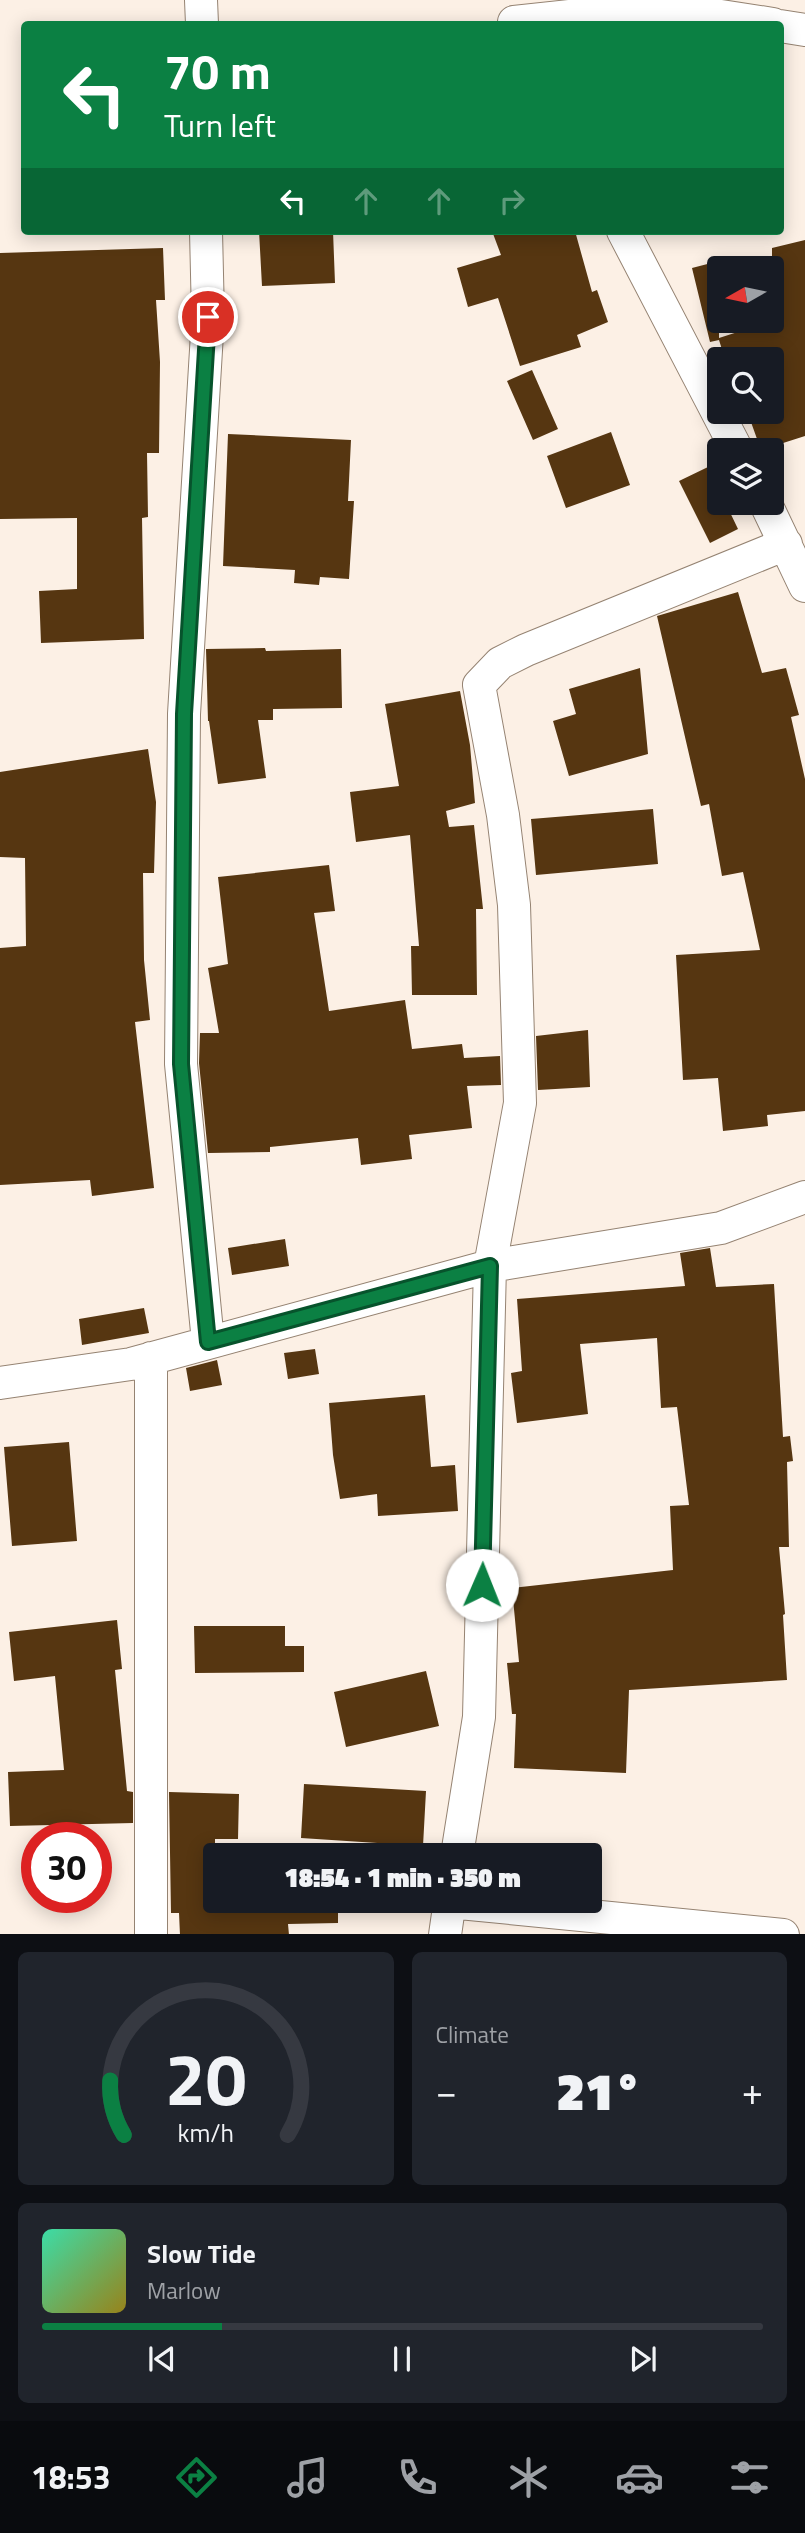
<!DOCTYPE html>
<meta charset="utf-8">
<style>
:root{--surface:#171b24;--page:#20242c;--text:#f1f3f6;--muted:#9ea1a6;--line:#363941;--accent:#0b8043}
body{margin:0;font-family:"Titillium Web",sans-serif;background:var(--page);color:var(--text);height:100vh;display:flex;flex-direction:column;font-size:26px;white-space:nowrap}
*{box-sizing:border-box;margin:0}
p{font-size:23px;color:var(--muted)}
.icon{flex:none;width:38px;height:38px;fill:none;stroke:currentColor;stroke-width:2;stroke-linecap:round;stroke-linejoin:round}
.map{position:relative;height:1934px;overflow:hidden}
.details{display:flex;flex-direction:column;gap:18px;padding:18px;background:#0d0f14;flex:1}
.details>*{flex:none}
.hud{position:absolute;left:21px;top:21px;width:763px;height:214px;border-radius:7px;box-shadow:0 4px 18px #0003;background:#0b8043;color:#fff;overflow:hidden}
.needle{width:46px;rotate:261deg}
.controls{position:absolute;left:707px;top:256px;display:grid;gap:14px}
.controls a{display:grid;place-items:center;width:77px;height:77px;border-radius:7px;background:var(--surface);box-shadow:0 4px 18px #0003;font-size:35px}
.speed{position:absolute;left:21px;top:1822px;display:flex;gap:14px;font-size:35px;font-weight:700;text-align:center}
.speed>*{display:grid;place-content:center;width:91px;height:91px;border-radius:50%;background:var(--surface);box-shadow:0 4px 18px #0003;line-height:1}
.speed .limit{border:10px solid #d22;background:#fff;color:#111}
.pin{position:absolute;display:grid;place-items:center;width:60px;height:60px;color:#fff;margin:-30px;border:4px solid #fff;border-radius:50%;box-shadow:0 2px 7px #0007}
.me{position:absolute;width:77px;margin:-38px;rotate:1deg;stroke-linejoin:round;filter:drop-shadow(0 0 5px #0008)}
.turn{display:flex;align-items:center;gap:24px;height:147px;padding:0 28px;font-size:32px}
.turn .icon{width:91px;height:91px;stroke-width:2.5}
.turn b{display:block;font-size:49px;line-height:60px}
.lanes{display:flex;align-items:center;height:66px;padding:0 28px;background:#0003;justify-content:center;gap:35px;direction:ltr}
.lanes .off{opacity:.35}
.big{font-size:52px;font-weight:800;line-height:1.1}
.details .card{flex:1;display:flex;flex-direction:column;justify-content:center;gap:10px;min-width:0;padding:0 24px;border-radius:10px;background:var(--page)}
.details .dial{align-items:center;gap:0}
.dial svg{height:182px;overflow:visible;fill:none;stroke:var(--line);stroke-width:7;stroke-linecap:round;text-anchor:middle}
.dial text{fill:var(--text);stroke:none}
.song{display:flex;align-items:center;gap:21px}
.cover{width:84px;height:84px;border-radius:10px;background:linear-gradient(135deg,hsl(160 70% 55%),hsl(50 70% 35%))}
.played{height:7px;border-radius:4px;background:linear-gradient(90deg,var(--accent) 25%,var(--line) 25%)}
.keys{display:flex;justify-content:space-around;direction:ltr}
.heat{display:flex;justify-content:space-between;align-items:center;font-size:38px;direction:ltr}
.details .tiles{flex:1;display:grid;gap:18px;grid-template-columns:1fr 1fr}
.card:last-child{grid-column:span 2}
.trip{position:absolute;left:203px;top:1843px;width:399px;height:70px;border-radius:7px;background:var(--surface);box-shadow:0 4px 18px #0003;font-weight:800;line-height:70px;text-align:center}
.dock{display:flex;height:112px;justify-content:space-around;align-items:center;background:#090b0e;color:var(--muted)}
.dock .icon{width:49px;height:49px}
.dock .selected{color:var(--accent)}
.dock b{font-size:32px;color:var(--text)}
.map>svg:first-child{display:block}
.building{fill:#563611}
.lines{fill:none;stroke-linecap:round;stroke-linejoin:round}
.street-casing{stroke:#958372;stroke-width:34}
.street{stroke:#fff;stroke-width:32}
.route-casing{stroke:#07532c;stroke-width:18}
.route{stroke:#0b8043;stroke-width:12}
</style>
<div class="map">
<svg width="805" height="1935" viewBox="0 0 805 1935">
<rect width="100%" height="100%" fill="#fcf0e5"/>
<path class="building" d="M 259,231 L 333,231 L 335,283 L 262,286 Z
M 492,231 L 575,231 L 592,292 L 597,290 L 608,322 L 577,335 L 581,347 L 520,366 L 498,298 L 468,307 L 457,268 L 501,255 Z
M 805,240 L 805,436 L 761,450 L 747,411 L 772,411 L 772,359 L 725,359 L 719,340 L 710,342 L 692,268 L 719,261 L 719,338 L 772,321 L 772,248 Z
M 163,248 L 165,300 L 156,300 L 160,362 L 159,453 L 147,453 L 148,517 L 142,518 L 144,639 L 41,643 L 39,591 L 77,589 L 77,518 L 0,519 L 0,253 Z
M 532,370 L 558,429 L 533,440 L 507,381 Z
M 611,432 L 630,485 L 566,508 L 547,456 Z
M 228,434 L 351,440 L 348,501 L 354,501 L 349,579 L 320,577 L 319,585 L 294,583 L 295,570 L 223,566 Z
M 708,467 L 719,490 L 719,502 L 725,502 L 738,529 L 710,543 L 679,481 Z
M 738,592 L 762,673 L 786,668 L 799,715 L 791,717 L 805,779 L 805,1111 L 767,1115 L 768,1126 L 723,1131 L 718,1078 L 683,1080 L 676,955 L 760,950 L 743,872 L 722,876 L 709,804 L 701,806 L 657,616 Z
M 265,648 L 266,651 L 341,649 L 342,708 L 273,709 L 273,720 L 258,720 L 266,778 L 218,784 L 209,721 L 208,721 L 206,649 Z
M 640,668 L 648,754 L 569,776 L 553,721 L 576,714 L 569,689 Z
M 460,691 L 470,745 L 475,803 L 446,811 L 449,827 L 474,825 L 483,909 L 476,909 L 477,995 L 412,995 L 411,946 L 419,946 L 410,835 L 356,842 L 350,792 L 399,786 L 385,704 Z
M 148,749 L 156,802 L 154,873 L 143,873 L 144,960 L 150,1020 L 135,1022 L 154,1188 L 92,1196 L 90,1180 L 0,1185 L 0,948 L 26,946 L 25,858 L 0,857 L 0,772 Z
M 653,809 L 658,864 L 536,875 L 531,819 Z
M 329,865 L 335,911 L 314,913 L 329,1011 L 405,1000 L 412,1049 L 462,1044 L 464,1058 L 500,1056 L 501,1085 L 467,1086 L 472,1128 L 409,1135 L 412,1159 L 361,1165 L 358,1138 L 270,1147 L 270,1152 L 208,1153 L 199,1063 L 200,1033 L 219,1033 L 208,968 L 228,964 L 218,877 Z
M 588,1030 L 590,1087 L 538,1090 L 536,1036 Z
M 285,1239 L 289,1266 L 232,1275 L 228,1248 Z
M 710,1248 L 716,1287 L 774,1284 L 783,1437 L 790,1436 L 793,1461 L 787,1462 L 789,1547 L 779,1547 L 785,1614 L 783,1615 L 787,1680 L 629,1690 L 626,1773 L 514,1768 L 516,1714 L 512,1714 L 507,1663 L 519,1662 L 512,1588 L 673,1570 L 670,1506 L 689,1505 L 677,1407 L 661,1408 L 657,1338 L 580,1344 L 588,1414 L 517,1423 L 511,1373 L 522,1371 L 517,1299 L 685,1286 L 680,1253 Z
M 144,1308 L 149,1333 L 82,1345 L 79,1319 Z
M 315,1349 L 319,1374 L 288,1379 L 284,1353 Z
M 217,1360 L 222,1385 L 190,1391 L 186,1368 Z
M 425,1395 L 431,1467 L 455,1465 L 458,1511 L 378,1516 L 377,1494 L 340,1499 L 333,1455 L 329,1403 Z
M 69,1442 L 77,1541 L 12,1546 L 4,1447 Z
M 117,1620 L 122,1669 L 115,1670 L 127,1791 L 133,1792 L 133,1823 L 10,1826 L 8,1772 L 64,1770 L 55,1676 L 14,1681 L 9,1632 Z
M 194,1626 L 285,1626 L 285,1646 L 304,1646 L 304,1672 L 195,1673 Z
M 426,1671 L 439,1726 L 346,1747 L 334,1692 Z
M 304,1784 L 426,1791 L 423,1846 L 301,1838 Z
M 169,1792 L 239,1794 L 238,1839 L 215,1839 L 215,1900 L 338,1900 L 338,1923 L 288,1924 L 289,1935 L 180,1935 L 179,1913 L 171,1913 Z"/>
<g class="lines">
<defs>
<path id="street" d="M 201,0 L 202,24
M 514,22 L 615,11 L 721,16 L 773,24
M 780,26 L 805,30
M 206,231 L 208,317 L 184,714 L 181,1064 L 208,1342
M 623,231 L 737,450
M 765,502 L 805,586
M 0,1383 L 131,1364 L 490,1266 L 721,1228 L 805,1197
M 457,1855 L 479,1717 L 490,1266 L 520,1103 L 514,905 L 503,815 L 479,685 L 500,663 L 526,650 L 786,544
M 449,1902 L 783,1935
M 151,1935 L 151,1358
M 445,1935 L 450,1900"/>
</defs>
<use href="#street" class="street-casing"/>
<use href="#street" class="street"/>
</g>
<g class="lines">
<defs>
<path id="route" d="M 208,317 L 184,714 L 181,1064 L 208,1342 L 490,1266 L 482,1585"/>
</defs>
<use href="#route" class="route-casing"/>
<use href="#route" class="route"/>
</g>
</svg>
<div class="controls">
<a><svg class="needle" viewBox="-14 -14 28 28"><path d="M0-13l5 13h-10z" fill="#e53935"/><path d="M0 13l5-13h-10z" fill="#9ea1a6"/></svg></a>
<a><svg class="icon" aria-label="search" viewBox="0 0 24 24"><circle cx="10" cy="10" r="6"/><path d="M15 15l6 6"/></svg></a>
<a><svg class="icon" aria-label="layers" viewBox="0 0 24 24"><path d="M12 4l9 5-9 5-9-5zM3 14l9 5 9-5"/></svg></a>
</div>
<div class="speed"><div class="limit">30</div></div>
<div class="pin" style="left:208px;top:317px;background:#d93025"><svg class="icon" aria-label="arrive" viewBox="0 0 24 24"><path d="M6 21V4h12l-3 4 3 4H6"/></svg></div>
<svg class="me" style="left:482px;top:1585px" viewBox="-20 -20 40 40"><circle r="19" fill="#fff"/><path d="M0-13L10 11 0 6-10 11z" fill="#0b8043"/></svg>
<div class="trip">18:54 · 1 min · 350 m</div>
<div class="hud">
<div class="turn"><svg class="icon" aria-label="left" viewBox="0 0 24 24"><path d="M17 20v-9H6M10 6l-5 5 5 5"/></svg><div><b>70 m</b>Turn left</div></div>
<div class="lanes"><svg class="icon" aria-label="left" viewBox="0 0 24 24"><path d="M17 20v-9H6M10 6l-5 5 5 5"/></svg><svg class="icon off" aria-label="ahead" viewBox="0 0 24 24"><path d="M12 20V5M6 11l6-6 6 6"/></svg><svg class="icon off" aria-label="ahead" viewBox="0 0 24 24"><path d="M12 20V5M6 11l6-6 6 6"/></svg><svg class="icon off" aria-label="right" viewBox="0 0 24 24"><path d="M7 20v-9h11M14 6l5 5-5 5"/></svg></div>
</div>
</div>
<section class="details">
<div class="tiles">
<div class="card dial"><svg viewBox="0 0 100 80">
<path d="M14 69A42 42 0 1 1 86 69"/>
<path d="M14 69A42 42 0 0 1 8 45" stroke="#0b8043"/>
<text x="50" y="56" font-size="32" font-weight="700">20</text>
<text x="50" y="72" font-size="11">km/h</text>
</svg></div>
<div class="card"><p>Climate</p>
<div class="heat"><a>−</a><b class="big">21°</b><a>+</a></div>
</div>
<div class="card">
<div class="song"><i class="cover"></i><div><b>Slow Tide</b><p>Marlow</p></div></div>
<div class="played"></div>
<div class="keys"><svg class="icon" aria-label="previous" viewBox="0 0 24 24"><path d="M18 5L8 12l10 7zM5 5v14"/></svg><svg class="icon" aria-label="pause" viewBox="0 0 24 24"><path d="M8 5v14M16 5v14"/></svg><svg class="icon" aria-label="next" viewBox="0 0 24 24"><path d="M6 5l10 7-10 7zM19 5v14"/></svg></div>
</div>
</div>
</section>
<nav class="dock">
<b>18:53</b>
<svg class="icon selected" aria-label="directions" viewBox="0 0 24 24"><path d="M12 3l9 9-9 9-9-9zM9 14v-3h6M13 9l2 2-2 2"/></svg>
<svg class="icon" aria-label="music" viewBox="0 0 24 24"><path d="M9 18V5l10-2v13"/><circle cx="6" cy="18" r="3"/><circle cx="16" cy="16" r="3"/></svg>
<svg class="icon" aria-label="phone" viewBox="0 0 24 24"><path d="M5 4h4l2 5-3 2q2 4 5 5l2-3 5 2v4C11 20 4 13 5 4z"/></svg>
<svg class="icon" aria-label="climate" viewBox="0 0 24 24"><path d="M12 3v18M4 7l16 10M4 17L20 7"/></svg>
<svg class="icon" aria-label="car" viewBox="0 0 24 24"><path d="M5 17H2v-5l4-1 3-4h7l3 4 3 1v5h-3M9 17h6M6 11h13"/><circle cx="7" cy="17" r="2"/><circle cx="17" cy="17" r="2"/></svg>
<svg class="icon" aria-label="filters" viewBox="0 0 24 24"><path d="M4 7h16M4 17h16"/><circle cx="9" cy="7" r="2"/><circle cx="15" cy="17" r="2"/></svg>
</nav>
